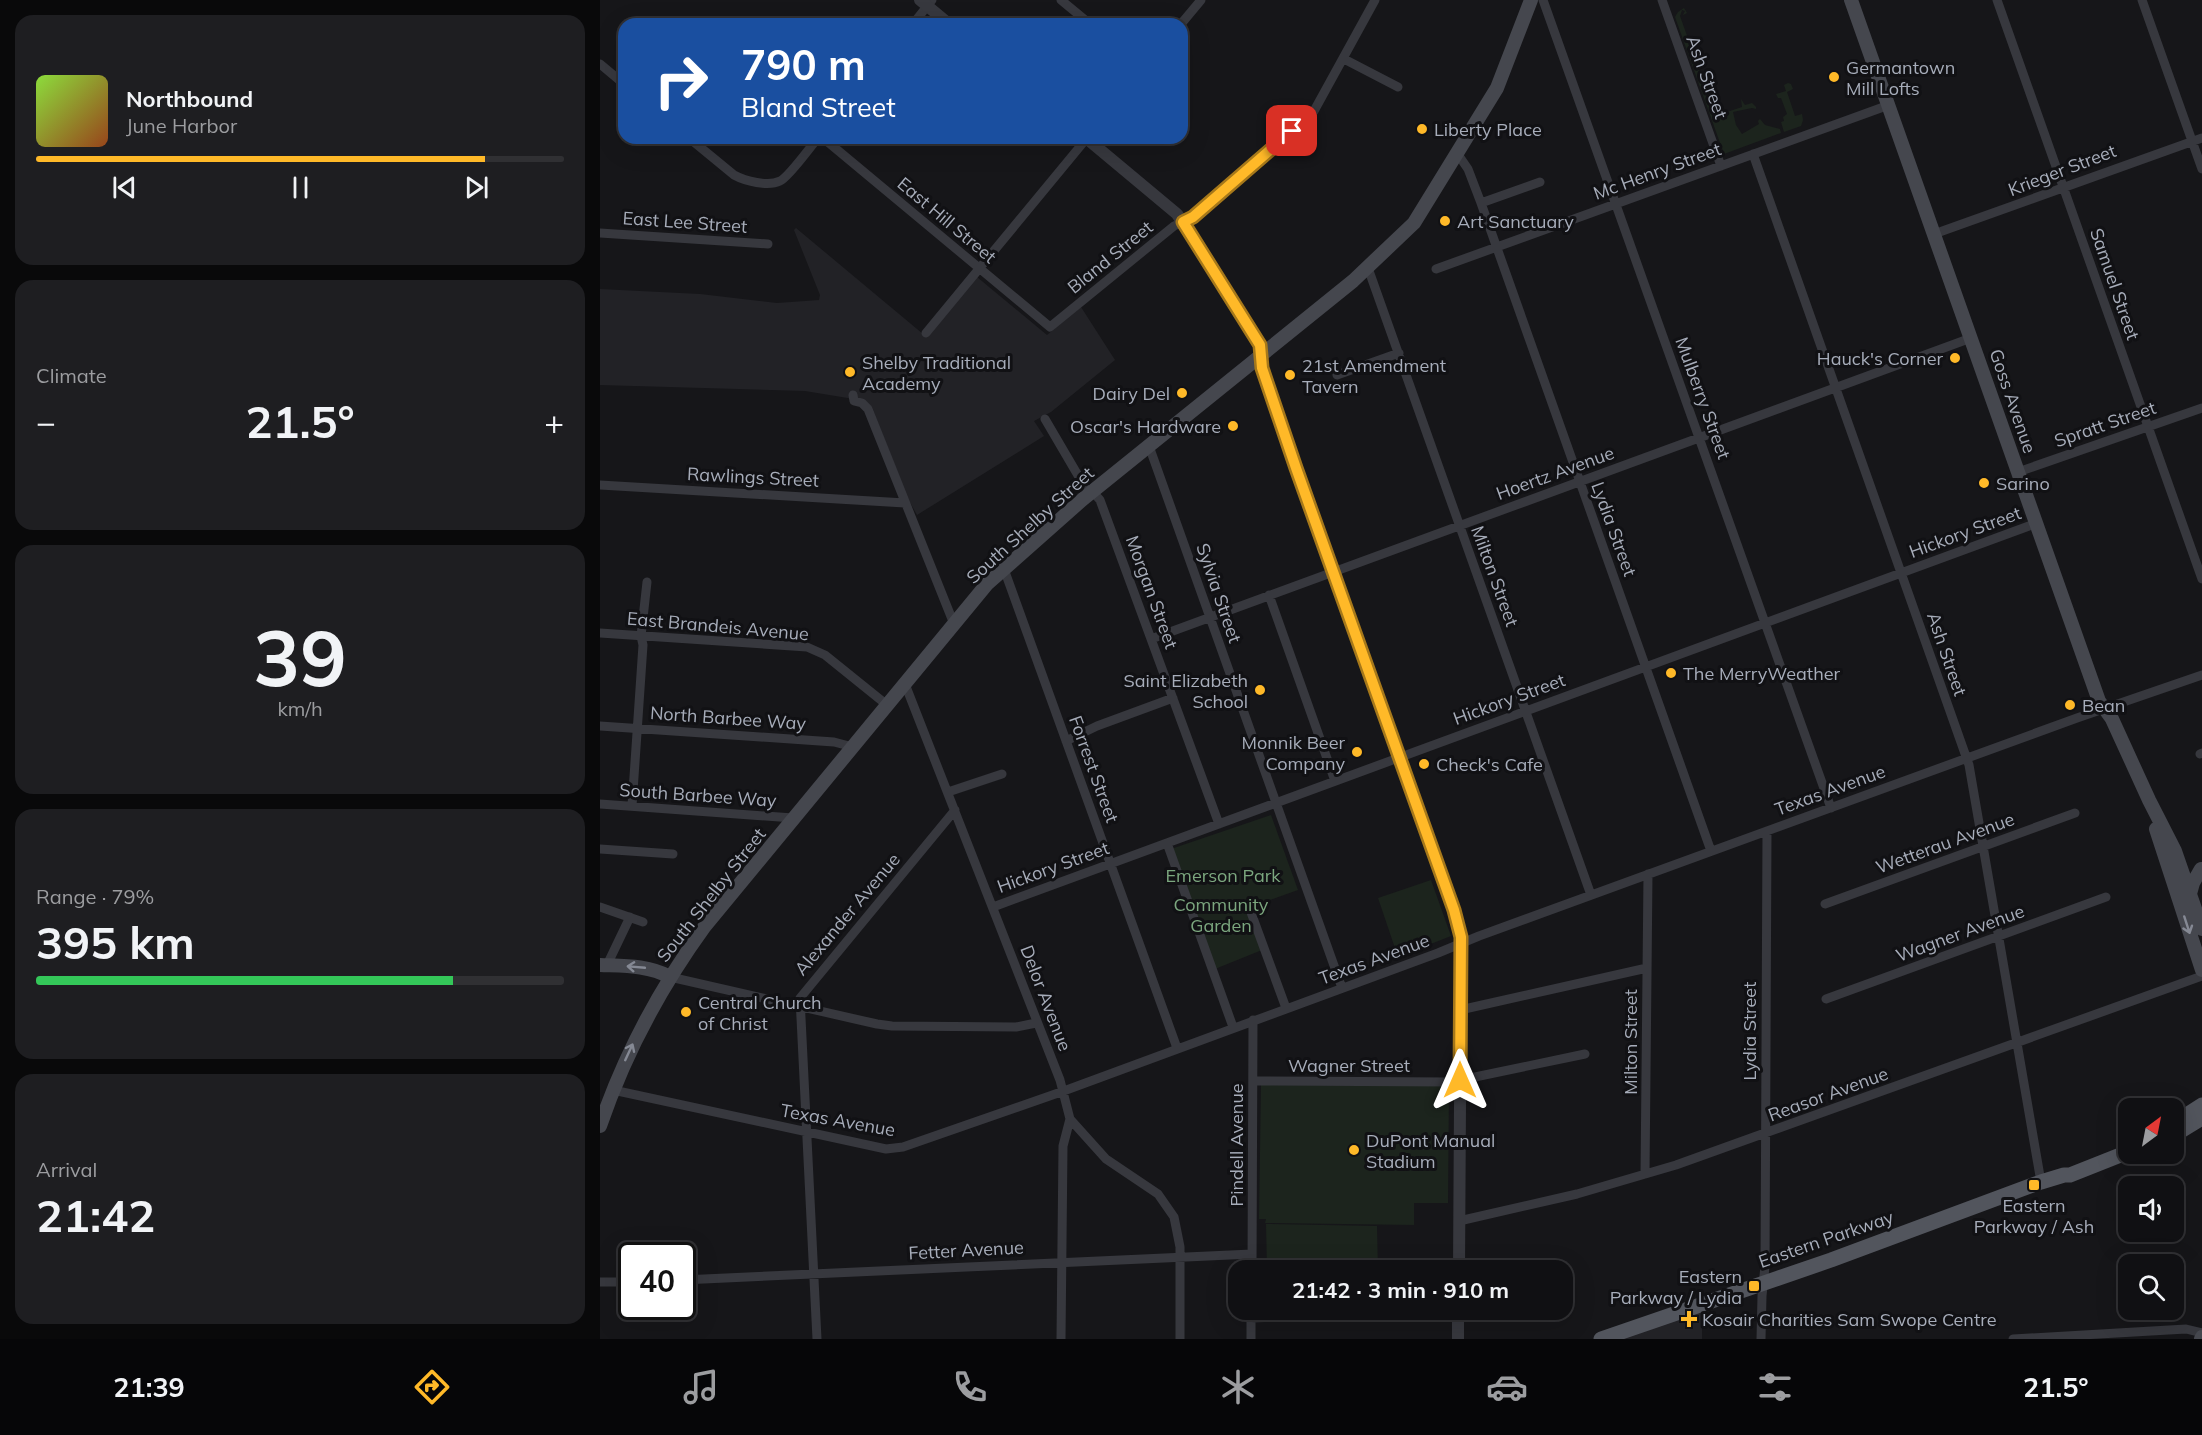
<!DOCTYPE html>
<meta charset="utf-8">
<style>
:root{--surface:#101013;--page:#1e1e21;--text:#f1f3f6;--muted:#9c9da0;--line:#303033;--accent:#ffb928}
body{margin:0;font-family:Mulish,sans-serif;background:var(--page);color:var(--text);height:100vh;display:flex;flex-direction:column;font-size:22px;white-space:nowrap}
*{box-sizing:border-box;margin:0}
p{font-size:20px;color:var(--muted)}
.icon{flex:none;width:33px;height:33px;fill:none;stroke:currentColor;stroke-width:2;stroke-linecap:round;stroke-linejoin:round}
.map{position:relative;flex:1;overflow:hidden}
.side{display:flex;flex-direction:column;gap:15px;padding:15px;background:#09090a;width:600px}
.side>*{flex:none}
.top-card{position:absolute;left:18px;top:18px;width:570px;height:126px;border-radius:18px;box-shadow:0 6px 24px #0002,0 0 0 2px var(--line);background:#1a4fa0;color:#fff;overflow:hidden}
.needle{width:39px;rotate:32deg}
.buttons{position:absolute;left:1518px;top:1098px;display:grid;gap:12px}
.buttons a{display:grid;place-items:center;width:66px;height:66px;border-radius:12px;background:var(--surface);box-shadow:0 6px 24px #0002,0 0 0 2px var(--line);font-size:30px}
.speed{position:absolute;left:18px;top:1242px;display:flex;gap:12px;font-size:30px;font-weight:700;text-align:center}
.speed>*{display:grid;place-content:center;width:78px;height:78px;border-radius:50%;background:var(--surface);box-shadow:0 6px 24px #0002,0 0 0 2px var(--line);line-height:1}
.speed .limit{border:3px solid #111;border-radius:9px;background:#fff;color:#111}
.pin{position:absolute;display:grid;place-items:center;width:51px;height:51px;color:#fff;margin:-26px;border-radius:12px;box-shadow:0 3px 9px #0006}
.me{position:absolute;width:66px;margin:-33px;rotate:0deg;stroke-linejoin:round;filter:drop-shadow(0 0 4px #0008)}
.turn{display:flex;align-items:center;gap:21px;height:126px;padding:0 24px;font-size:27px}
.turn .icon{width:78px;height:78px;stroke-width:2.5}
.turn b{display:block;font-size:42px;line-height:51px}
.big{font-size:45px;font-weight:700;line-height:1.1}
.side .widget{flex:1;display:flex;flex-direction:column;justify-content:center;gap:9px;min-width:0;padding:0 21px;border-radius:18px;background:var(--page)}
.side .dial{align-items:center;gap:0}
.dial b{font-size:78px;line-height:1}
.song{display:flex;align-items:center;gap:18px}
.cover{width:72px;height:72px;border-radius:9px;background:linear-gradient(135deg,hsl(90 70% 55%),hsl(20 70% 35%))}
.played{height:6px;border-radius:3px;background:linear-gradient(90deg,var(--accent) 85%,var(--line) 85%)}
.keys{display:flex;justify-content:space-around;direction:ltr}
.heat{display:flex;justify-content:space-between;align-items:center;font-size:33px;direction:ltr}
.charge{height:9px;border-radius:4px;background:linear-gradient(90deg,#34c759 79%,var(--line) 0)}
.trip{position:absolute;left:628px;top:1260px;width:345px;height:60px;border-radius:18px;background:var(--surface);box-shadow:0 6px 24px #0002,0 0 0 2px var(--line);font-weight:700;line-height:60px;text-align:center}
.dock{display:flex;height:96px;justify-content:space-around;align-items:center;background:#060608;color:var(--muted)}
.dock .icon{width:42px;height:42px}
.dock .on{color:var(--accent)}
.dock b{font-size:27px;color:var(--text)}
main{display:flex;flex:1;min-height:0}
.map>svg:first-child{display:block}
.built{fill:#222226}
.green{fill:#1c241d}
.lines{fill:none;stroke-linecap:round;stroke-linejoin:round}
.minor{stroke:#37383e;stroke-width:9}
.tertiary{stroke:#37383e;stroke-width:12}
.secondary{stroke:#45474e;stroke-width:14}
.primary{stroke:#52555d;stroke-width:15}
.oneway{stroke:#858994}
.route-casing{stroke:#a6781a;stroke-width:15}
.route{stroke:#ffb928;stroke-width:10}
.poi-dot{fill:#ffb928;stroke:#111114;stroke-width:2}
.labels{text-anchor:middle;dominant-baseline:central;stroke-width:6;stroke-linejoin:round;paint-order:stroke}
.poi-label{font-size:18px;fill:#a7adba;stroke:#111114;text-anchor:start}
.street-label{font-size:18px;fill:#a7adba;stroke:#111114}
.park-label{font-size:18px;fill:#7ca77f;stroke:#111114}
</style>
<main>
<section class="side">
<div class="widget">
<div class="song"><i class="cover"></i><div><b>Northbound</b><p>June Harbor</p></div></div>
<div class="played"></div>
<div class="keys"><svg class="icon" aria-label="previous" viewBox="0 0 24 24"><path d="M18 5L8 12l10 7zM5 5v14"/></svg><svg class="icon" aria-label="pause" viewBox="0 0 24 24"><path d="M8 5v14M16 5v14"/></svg><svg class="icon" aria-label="next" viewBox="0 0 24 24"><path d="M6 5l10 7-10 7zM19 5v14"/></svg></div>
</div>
<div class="widget"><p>Climate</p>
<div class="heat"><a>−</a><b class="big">21.5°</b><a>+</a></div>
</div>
<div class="widget dial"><b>39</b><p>km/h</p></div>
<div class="widget"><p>Range · 79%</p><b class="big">395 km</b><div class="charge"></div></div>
<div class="widget"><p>Arrival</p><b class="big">21:42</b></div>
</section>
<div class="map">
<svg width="1602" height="1339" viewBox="0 0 1602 1339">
<rect width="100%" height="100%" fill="#161619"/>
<path class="built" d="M 196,228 L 323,334 L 377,277 L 447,335 L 481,307 L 515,360 L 451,412 L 434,421 L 444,436 L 317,515 L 307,497 L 272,407 L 266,401 L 205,391 L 0,385 L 0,289 L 100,294 L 177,303 L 219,300 L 220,295 L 194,230 Z
M 1102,1310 L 1102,1339 L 1016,1339 Z"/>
<path class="green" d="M 1084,8 L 1087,13 L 1083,15 L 1085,11 L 1082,10 L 1080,16 L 1111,103 L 1114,105 L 1120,105 L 1124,113 L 1142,107 L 1141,99 L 1145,105 L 1152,103 L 1156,107 L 1156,109 L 1152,108 L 1133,112 L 1136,125 L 1142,134 L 1159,124 L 1158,121 L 1160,119 L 1165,125 L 1180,129 L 1181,133 L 1124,154 L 1075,17 L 1078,12 Z
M 1188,83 L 1191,84 L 1193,89 L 1187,92 L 1195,116 L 1202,114 L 1203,120 L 1201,126 L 1184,132 L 1181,122 L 1184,121 L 1183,117 L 1187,114 L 1181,98 L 1178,98 L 1176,94 L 1186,91 L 1184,85 Z
M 671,815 L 698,890 L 645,909 L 662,950 L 615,969 L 571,849 Z
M 831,880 L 851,936 L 798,957 L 778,898 Z
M 661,1085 L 849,1086 L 848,1203 L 814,1203 L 814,1225 L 665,1223 L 666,1219 L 659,1219 Z
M 666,1224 L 777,1226 L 778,1270 L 667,1270 Z"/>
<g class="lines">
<path class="minor" d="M 461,0 L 490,24
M 943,0 L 1231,808
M 1062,0 L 1121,166
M 1397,0 L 1602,579
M 1542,0 L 1602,169
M 313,24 L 332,0
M 581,24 L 601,0
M 744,59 L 798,87
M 0,64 L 24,84
M 89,138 L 134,175 C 145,181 168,187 180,181 C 189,177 210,147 218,138
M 223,138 L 450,327 L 574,226 L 593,217 L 714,111 L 775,0
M 857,153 L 868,169 L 881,203 L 1111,851
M 1153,154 L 1369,765 L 1441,1182
M 881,203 L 940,182
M 0,233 L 168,244
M 1334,234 L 1602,138
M 768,268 L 991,895
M 836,269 L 1289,105
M 326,333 L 487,138
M 737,375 L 799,353
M 253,395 L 254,401 L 262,403 L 268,409 L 354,624
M 445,419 L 486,489 L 492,491 L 500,500 L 619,824
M 549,446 L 742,988
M 1418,472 L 1602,408
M 0,485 L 305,503
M 404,569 L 577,1048
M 669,595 L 735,781
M 0,633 L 207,647 L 225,655 L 287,705
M 551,639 L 1371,338
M 305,684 L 460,1080 L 470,1119 L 463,1146 L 461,1339
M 0,726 L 234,742 L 253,747
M 466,741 L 497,726 L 573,698
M 1600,754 L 1602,753
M 348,792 L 402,774
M 0,804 L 193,818
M 32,806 L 43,645 L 41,636 L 47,582
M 567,843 L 633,1027
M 0,849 L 73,854
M 1225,904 L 1475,813
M 0,907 L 43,922
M 393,907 L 1437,523
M 649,907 L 686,1008
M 7,965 L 30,917
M 70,977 L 277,1024 L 292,1026 L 416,1027 L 436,1023
M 1226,999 L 1506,897
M 860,1010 L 1047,968
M 653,1081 L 851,1082 L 985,1054
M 13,1090 L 286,1149 L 303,1147 L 461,1092 L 838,953 L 879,936 L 1477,718 L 1602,675
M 470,1119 L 506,1159 L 558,1194 L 574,1217 L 580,1247 L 580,1339
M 1045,1174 L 1048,874
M 859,1221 L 977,1194 L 1076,1165 L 1602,976
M 652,1270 L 653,1020
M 82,1280 L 652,1254
M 0,1282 L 32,1282
M 651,1318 L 858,1311
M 217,1339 L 200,998 L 355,810
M 651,1339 L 651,1310
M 1161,1339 L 1162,1296 L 1165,1266 L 1167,831
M 1413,1339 L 1586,1329 L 1602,1333"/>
<path class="tertiary" d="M 320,0 L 349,24
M 486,138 L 577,214 L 660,345 L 662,368 L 697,468 L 854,910 L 861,937 L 859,1270
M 858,1310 L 858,1339"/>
<path class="secondary" d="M 1251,0 L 1499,701 L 1512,719 L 1549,800 L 1575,851 L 1602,929
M 1556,829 L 1602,970
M 1590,894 L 1593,883 L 1601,869
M 0,965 C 24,966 48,965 70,977
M 0,1126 C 25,1053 60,988 105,926 L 387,584 L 483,499 L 753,281 L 814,223 L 897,88 L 931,0
M 1601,1339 L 1602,1337"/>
<path class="primary" d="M 1574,1123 L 1602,1105
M 1574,1135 L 1602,1118
M 1001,1339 L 1231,1260 L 1441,1182 L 1464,1175 L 1470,1175 L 1528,1152"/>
</g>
<defs><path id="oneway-shaft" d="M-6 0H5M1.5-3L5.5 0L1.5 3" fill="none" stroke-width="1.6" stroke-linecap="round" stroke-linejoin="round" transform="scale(1.5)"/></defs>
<g class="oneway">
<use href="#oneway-shaft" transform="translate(1587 925) rotate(72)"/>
<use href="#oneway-shaft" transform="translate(36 967) rotate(-175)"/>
<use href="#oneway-shaft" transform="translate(29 1052) rotate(-65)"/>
</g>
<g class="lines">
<defs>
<path id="route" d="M 692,131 L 593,217 L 583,222 L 660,345 L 662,368 L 696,468 L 854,910 L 861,937 L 860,1080"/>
</defs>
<use href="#route" class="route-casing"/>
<use href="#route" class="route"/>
</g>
<g class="poi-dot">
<circle cx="1234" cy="77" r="6"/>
<circle cx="822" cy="129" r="6"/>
<circle cx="845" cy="221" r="6"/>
<circle cx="1355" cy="358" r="6"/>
<circle cx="250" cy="372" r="6"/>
<circle cx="690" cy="375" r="6"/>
<circle cx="582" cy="393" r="6"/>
<circle cx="633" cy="426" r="6"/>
<circle cx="1384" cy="483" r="6"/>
<circle cx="1071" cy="673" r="6"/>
<circle cx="660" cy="690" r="6"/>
<circle cx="1470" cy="705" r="6"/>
<circle cx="757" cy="752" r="6"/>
<circle cx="824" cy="764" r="6"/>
<circle cx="86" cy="1012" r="6"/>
<circle cx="754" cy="1150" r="6"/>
<rect x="1428" y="1179" width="12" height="12" rx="3"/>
<rect x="1148" y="1280" width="12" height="12" rx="3"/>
<path d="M1086 1310h6v6h6v6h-6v6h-6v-6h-6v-6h6z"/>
</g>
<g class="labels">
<g class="poi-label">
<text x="1246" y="67">Germantown<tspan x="1246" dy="21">Mill Lofts</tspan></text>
<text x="834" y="129">Liberty Place</text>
<text x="857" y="221">Art Sanctuary</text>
<text x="1343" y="358" text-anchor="end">Hauck's Corner</text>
<text x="262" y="362">Shelby Traditional<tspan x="262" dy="21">Academy</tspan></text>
<text x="702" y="365">21st Amendment<tspan x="702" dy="21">Tavern</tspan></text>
<text x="570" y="393" text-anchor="end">Dairy Del</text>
<text x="621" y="426" text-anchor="end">Oscar's Hardware</text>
<text x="1396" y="483">Sarino</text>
<text x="1083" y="673">The MerryWeather</text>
<text x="648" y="680" text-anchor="end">Saint Elizabeth<tspan x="648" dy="21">School</tspan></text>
<text x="1482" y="705">Bean</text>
<text x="745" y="742" text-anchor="end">Monnik Beer<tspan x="745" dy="21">Company</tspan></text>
<text x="836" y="764">Check's Cafe</text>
<text x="98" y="1002">Central Church<tspan x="98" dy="21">of Christ</tspan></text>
<text x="766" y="1140">DuPont Manual<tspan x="766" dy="21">Stadium</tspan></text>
<text x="1434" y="1205" text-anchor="middle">Eastern<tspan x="1434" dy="21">Parkway / Ash</tspan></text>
<text x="1142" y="1276" text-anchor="end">Eastern<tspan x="1142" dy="21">Parkway / Lydia</tspan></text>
<text x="1102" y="1319">Kosair Charities Sam Swope Centre</text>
</g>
<g class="street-label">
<text transform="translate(1107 77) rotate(70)">Ash Street</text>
<text transform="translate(1462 170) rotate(-21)">Krieger Street</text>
<text transform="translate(1057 171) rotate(-20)">Mc Henry Street</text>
<text transform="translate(347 220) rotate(40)">East Hill Street</text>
<text transform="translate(85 222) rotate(4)">East Lee Street</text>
<text transform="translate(510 257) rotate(-39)">Bland Street</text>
<text transform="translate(1515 284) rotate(71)">Samuel Street</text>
<text transform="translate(1103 398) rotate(70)">Mulberry Street</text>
<text transform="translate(1413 401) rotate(71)">Goss Avenue</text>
<text transform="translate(1505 424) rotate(-19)">Spratt Street</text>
<text transform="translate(955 473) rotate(-20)">Hoertz Avenue</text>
<text transform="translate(153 477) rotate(3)">Rawlings Street</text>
<text transform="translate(430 525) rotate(-42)">South Shelby Street</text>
<text transform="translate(1014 529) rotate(70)">Lydia Street</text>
<text transform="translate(1365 532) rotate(-20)">Hickory Street</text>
<text transform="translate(895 576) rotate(70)">Milton Street</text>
<text transform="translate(552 592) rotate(70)">Morgan Street</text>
<text transform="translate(619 593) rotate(71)">Sylvia Street</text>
<text transform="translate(118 626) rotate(5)">East Brandeis Avenue</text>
<text transform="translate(1347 654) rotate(71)">Ash Street</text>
<text transform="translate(909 699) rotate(-20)">Hickory Street</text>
<text transform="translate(128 718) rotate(4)">North Barbee Way</text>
<text transform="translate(494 769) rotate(70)">Forrest Street</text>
<text transform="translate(1230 790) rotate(-20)">Texas Avenue</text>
<text transform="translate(98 795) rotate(4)">South Barbee Way</text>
<text transform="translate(1345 843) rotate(-20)">Wetterau Avenue</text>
<text transform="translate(453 867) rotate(-20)">Hickory Street</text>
<text transform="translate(111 895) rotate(-52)">South Shelby Street</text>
<text transform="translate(247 914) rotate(-50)">Alexander Avenue</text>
<text transform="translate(1360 933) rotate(-20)">Wagner Avenue</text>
<text transform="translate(774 959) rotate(-20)">Texas Avenue</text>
<text transform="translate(446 998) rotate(69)">Delor Avenue</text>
<text transform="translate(1149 1031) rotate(-90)">Lydia Street</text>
<text transform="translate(1030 1042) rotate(-90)">Milton Street</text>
<text x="749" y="1065">Wagner Street</text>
<text transform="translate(1228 1094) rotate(-20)">Reasor Avenue</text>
<text transform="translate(238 1120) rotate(10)">Texas Avenue</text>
<text transform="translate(636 1145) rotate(-90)">Pindell Avenue</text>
<text transform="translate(1226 1239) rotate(-19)">Eastern Parkway</text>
<text transform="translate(366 1250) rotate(-3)">Fetter Avenue</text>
</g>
<g class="park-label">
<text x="623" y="875">Emerson Park</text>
<text x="621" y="904">Community<tspan x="621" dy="21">Garden</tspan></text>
</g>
</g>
</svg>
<div class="buttons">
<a><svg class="needle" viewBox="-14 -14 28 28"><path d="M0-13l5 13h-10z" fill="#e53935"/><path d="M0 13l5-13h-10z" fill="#9c9da0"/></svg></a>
<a><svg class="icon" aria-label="sound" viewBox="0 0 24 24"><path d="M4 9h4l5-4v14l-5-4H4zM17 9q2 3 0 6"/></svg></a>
<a><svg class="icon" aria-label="search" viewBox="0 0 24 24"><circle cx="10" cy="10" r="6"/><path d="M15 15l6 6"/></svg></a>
</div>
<div class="speed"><div class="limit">40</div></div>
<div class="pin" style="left:692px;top:131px;background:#d93025"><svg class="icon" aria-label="arrive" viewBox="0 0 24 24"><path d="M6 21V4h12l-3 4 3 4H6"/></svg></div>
<svg class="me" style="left:860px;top:1080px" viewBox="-20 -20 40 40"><path d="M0-17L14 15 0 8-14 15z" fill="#ffb928" stroke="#fff" stroke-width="4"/></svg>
<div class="trip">21:42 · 3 min · 910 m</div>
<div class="top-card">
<div class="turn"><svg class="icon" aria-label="right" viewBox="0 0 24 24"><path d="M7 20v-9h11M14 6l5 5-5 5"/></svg><div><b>790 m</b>Bland Street</div></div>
</div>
</div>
</main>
<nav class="dock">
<b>21:39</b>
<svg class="icon on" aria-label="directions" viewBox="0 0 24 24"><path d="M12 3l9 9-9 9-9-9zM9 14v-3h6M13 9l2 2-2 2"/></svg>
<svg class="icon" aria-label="music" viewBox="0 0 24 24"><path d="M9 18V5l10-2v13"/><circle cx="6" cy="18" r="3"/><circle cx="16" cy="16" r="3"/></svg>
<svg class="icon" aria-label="phone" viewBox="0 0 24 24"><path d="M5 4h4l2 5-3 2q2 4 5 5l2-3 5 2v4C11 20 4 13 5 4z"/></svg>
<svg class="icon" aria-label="climate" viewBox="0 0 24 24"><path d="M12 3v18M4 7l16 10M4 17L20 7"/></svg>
<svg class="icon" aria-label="car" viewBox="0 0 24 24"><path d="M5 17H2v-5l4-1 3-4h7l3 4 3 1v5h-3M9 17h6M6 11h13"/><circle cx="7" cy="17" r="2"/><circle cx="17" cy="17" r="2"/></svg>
<svg class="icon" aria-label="filters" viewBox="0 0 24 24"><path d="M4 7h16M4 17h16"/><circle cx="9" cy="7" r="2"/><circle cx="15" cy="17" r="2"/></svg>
<b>21.5°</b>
</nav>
